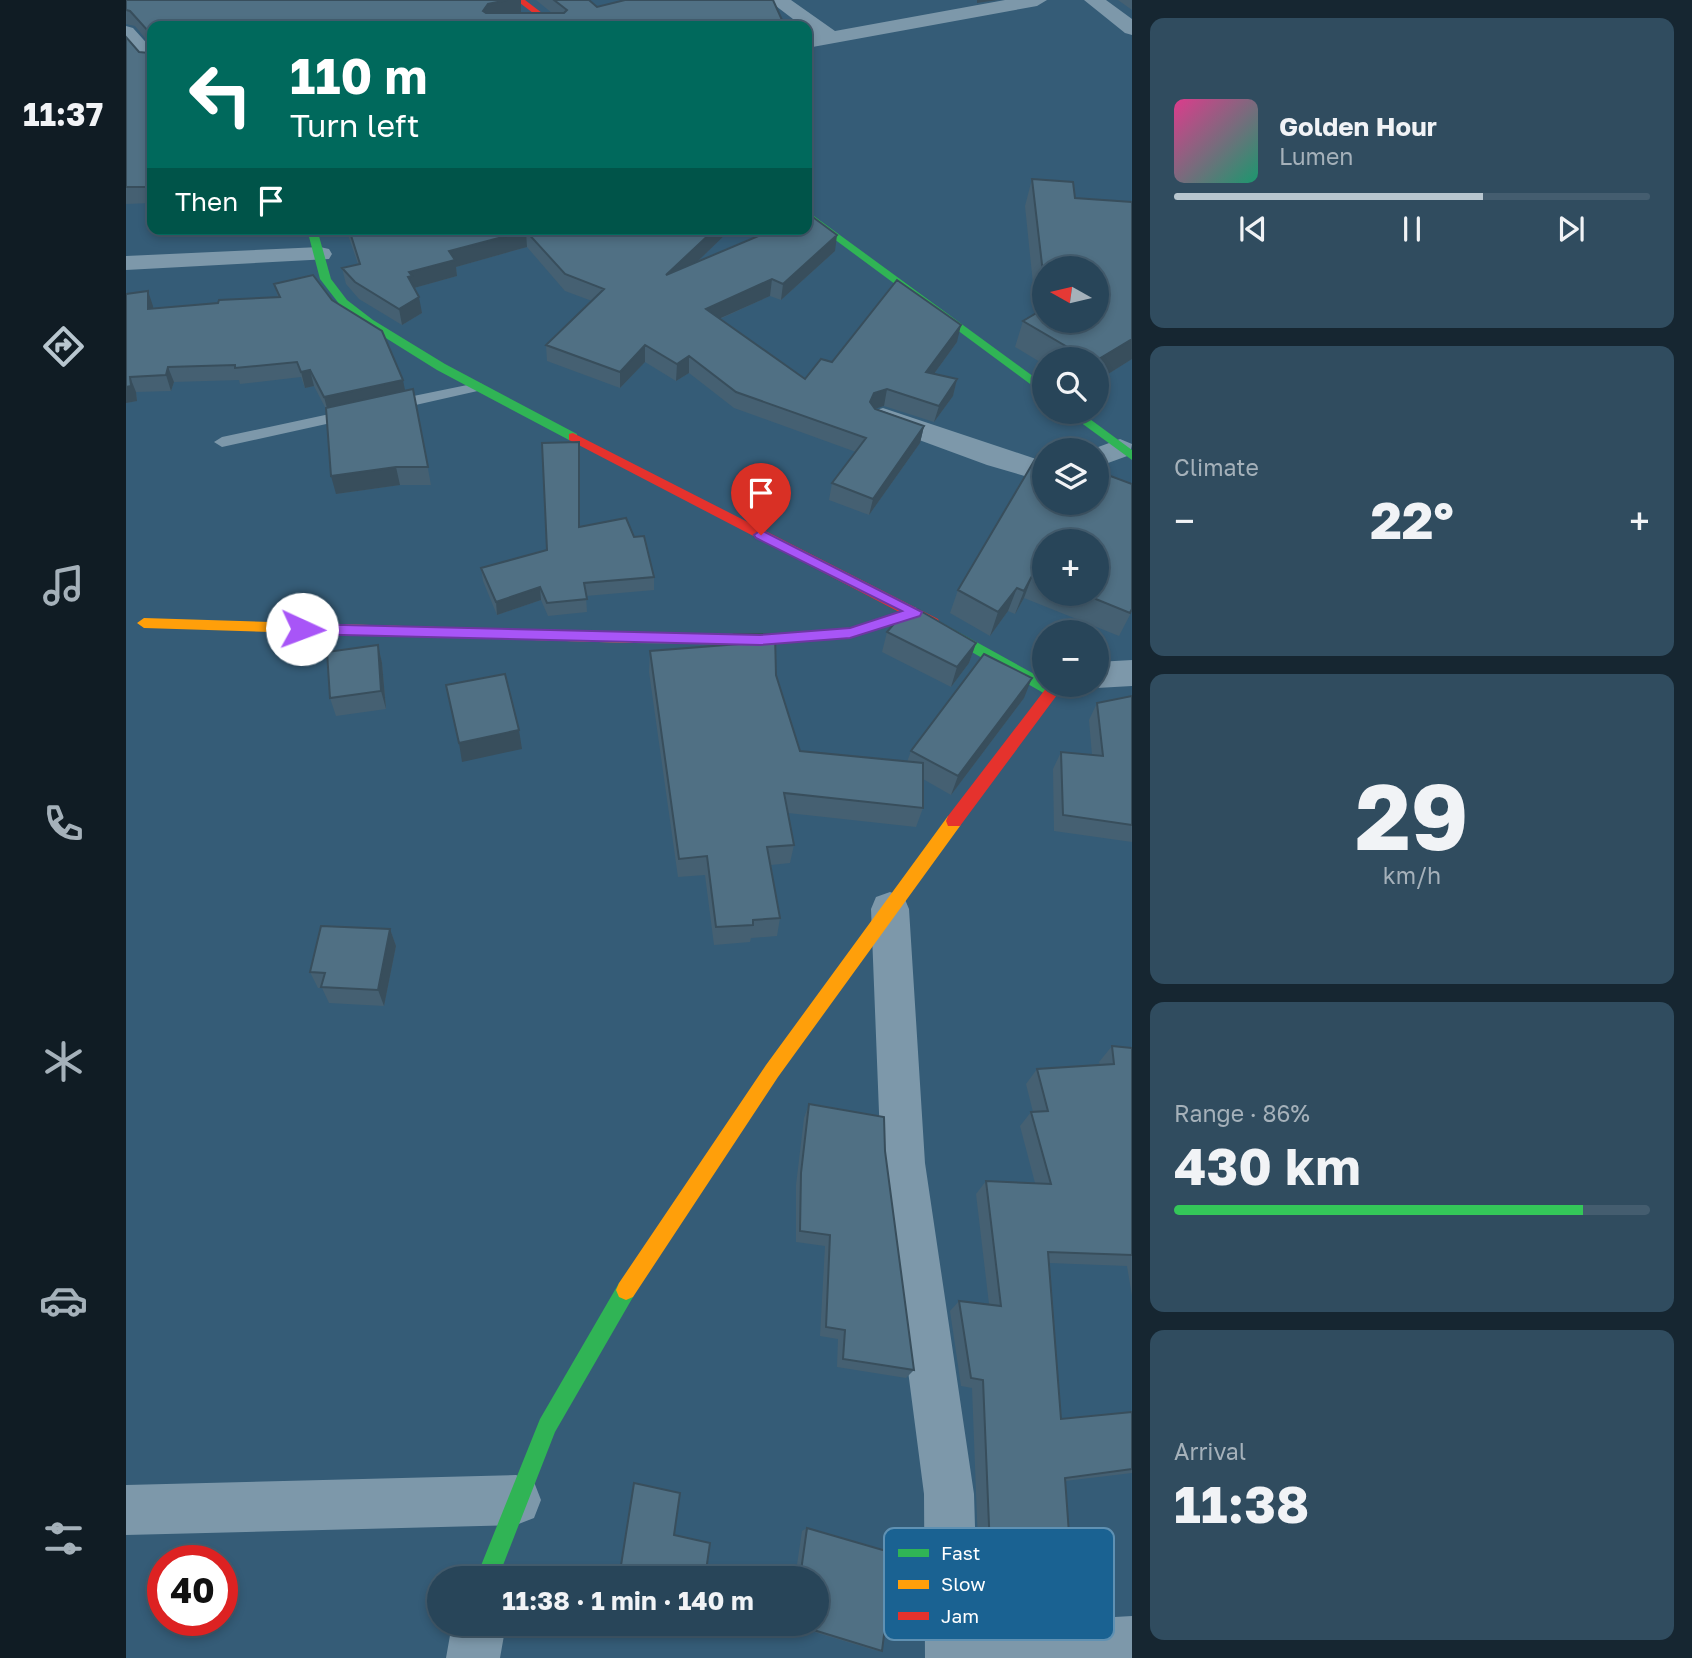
<!DOCTYPE html>
<meta charset="utf-8">
<style>
:root{--surface:#284559;--page:#304c5f;--text:#f1f3f6;--muted:#a5b1ba;--line:#445d6f;--accent:#b8c6cf}
body{margin:0;font-family:"Golos Text",sans-serif;background:var(--page);color:var(--text);height:100vh;display:flex;flex-direction:column;font-size:26px;white-space:nowrap}
*{box-sizing:border-box;margin:0}
p{font-size:23px;color:var(--muted)}
.icon{flex:none;width:38px;height:38px;fill:none;stroke:currentColor;stroke-width:2;stroke-linecap:round;stroke-linejoin:round}
.map{position:relative;flex:1;overflow:hidden}
.side{display:flex;flex-direction:column;gap:18px;padding:18px;background:#162631;width:560px}
.side>*{flex:none}
.top-card{position:absolute;left:21px;top:21px;width:665px;height:214px;border-radius:14px;box-shadow:0 4px 10px #0003,0 0 0 2px var(--line);background:#00695c;color:#fff;overflow:hidden}
.needle{width:46px;rotate:278deg}
.tools{position:absolute;left:906px;top:256px;display:grid;gap:14px}
.tools a{display:grid;place-items:center;width:77px;height:77px;border-radius:50%;background:var(--surface);box-shadow:0 4px 10px #0003,0 0 0 2px var(--line);font-size:35px}
.speed{position:absolute;left:21px;top:1545px;display:flex;gap:14px;font-size:35px;font-weight:700;text-align:center}
.speed>*{display:grid;place-content:center;width:91px;height:91px;border-radius:50%;background:var(--surface);box-shadow:0 4px 10px #0003,0 0 0 2px var(--line);line-height:1}
.speed .limit{border:10px solid #d22;background:#fff;color:#111}
.pin{position:absolute;display:grid;place-items:center;width:60px;height:60px;color:#fff;margin:-72px -30px;border-radius:50% 50% 50% 0;rotate:-45deg;box-shadow:0 0 7px #0007}
.pin .icon{rotate:45deg}
.me{position:absolute;width:77px;margin:-38px;rotate:92deg;stroke-linejoin:round;filter:drop-shadow(0 0 5px #0008)}
.turn{display:flex;align-items:center;gap:24px;height:147px;padding:0 28px;font-size:32px}
.turn .icon{width:91px;height:91px;stroke-width:2.5}
.turn b{display:block;font-size:49px;line-height:60px}
.then{display:flex;align-items:center;height:66px;padding:0 28px;background:#0003;gap:14px;font-size:26px}
.big{font-size:52px;font-weight:700;line-height:1.1}
.side .tile{flex:1;display:flex;flex-direction:column;justify-content:center;gap:10px;min-width:0;padding:0 24px;border-radius:14px;background:var(--page)}
.side .dial{align-items:center;gap:0}
.dial b{font-size:91px;line-height:1}
.song{display:flex;align-items:center;gap:21px}
.cover{width:84px;height:84px;border-radius:10px;background:linear-gradient(135deg,hsl(330 70% 55%),hsl(160 70% 35%))}
.played{height:7px;border-radius:4px;background:linear-gradient(90deg,var(--accent) 65%,var(--line) 65%)}
.keys{display:flex;justify-content:space-around;direction:ltr}
.heat{display:flex;justify-content:space-between;align-items:center;font-size:38px;direction:ltr}
.charge{height:10px;border-radius:5px;background:linear-gradient(90deg,#34c759 86%,var(--line) 0)}
.trip{position:absolute;left:301px;top:1566px;width:402px;height:70px;border-radius:35px;background:var(--surface);box-shadow:0 4px 10px #0003,0 0 0 2px var(--line);font-weight:700;line-height:70px;text-align:center}
main{display:flex;flex:1;min-height:0}
.dock{display:flex;flex-direction:column;width:126px;justify-content:space-around;align-items:center;background:#101c24;color:var(--muted)}
.dock .icon{width:49px;height:49px}
.dock .current{color:var(--accent)}
.dock b{font-size:32px;color:var(--text)}
.map>svg:first-child{display:block}
.lines{fill:none;stroke-linecap:round;stroke-linejoin:round}
.lane{fill:#7d98aa;fill-rule:evenodd}
.street{fill:#7d98aa;fill-rule:evenodd}
.fast{fill:#30b455;fill-rule:evenodd}
.slow{fill:#ff9f0a;fill-rule:evenodd}
.jam{fill:#e5322d;fill-rule:evenodd}
.wall{fill:#456072;fill-rule:evenodd}
.shaded-wall{fill:#384e5c}
.building{fill:#507084;stroke:#384e5c;stroke-width:2}
.route{fill:#a855f7;stroke:#6d37a1;stroke-width:2}
.key{fill:#1a6292;stroke:#5f91b3;stroke-width:2}
.key-label{font-size:19px;fill:#fff}
</style>
<main>
<nav class="dock">
<b>11:37</b>
<svg class="icon current" aria-label="directions" viewBox="0 0 24 24"><path d="M12 3l9 9-9 9-9-9zM9 14v-3h6M13 9l2 2-2 2"/></svg>
<svg class="icon" aria-label="music" viewBox="0 0 24 24"><path d="M9 18V5l10-2v13"/><circle cx="6" cy="18" r="3"/><circle cx="16" cy="16" r="3"/></svg>
<svg class="icon" aria-label="phone" viewBox="0 0 24 24"><path d="M5 4h4l2 5-3 2q2 4 5 5l2-3 5 2v4C11 20 4 13 5 4z"/></svg>
<svg class="icon" aria-label="climate" viewBox="0 0 24 24"><path d="M12 3v18M4 7l16 10M4 17L20 7"/></svg>
<svg class="icon" aria-label="car" viewBox="0 0 24 24"><path d="M5 17H2v-5l4-1 3-4h7l3 4 3 1v5h-3M9 17h6M6 11h13"/><circle cx="7" cy="17" r="2"/><circle cx="17" cy="17" r="2"/></svg>
<svg class="icon" aria-label="filters" viewBox="0 0 24 24"><path d="M4 7h16M4 17h16"/><circle cx="9" cy="7" r="2"/><circle cx="15" cy="17" r="2"/></svg>
</nav>
<div class="map">
<svg width="1006" height="1658" viewBox="0 0 1006 1658">
<rect width="100%" height="100%" fill="#355c77"/>
<g class="lines">
<path class="lane" d="M 351,383 L 356,384 L 356,390 L 263,411 L 256,406 L 263,401 Z
M 227,409 L 234,414 L 232,417 L 96,447 L 88,442 L 96,437 Z"/>
<path class="street" d="M 642,0 L 665,0 L 709,31 L 879,0 L 921,0 L 911,6 L 681,48 L 681,36 L 688,35 Z
M 958,0 L 980,0 L 1006,19 L 1006,35 L 999,33 Z
M 0,26 L 7,28 L 26,49 L 26,67 L 19,65 L 0,44 Z
M 194,247 L 203,249 L 206,254 L 203,259 L 0,270 L 0,256 Z
M 757,408 L 919,462 L 919,482 L 861,465 L 747,423 L 743,417 L 747,411 Z
M 994,439 L 1006,444 L 1004,455 L 971,467 L 971,450 L 964,450 Z
M 1006,660 L 1006,686 L 971,688 L 960,684 L 971,684 L 971,662 Z
M 764,892 L 778,897 L 783,909 L 799,1163 L 848,1494 L 852,1625 L 1006,1616 L 1006,1658 L 799,1658 L 798,1494 L 755,1163 L 745,909 L 750,897 Z
M 390,1475 L 408,1482 L 415,1500 L 408,1518 L 390,1525 L 0,1535 L 0,1485 Z
M 326,1624 L 380,1624 L 374,1658 L 320,1658 Z"/>
<path class="fast" d="M 681,211 L 919,385 L 919,395 L 681,219 Z
M 181,229 L 191,229 L 205,279 L 221,300 L 247,320 L 319,364 L 451,434 L 451,440 L 443,440 L 311,370 L 239,325 L 214,305 L 194,279 Z
M 939,411 L 953,411 L 1006,450 L 1006,460 Z
M 789,607 L 796,612 L 794,616 L 724,638 L 634,645 L 506,643 L 499,638 L 506,633 L 634,635 L 724,628 Z
M 807,618 L 919,680 L 919,684 L 931,687 L 933,691 L 931,695 L 921,695 L 802,627 L 800,623 Z
M 500,1280 L 507,1283 L 510,1290 L 507,1297 L 429,1432 L 372,1578 L 350,1578 L 414,1419 L 493,1283 Z"/>
<path class="slow" d="M 18,618 L 506,633 L 513,638 L 506,643 L 18,628 L 11,623 Z
M 828,815 L 834,816 L 836,821 L 834,826 L 652,1077 L 507,1297 L 500,1300 L 493,1297 L 490,1290 L 493,1283 L 640,1065 L 822,816 Z"/>
<path class="jam" d="M 390,0 L 399,0 L 433,26 L 424,26 Z
M 447,433 L 812,619 L 814,623 L 807,628 L 802,627 L 443,440 L 443,434 Z
M 926,684 L 946,684 L 931,695 L 834,826 L 822,826 L 820,821 L 822,816 L 921,687 Z"/>
</g>
<path class="wall" d="M 0,0 L 426,13 L 410,0 L 463,0 L 471,7 L 656,20 L 656,26 L 26,26 L 26,203 L 0,204 L 0,37 L 13,52 L 23,53 L 23,43 L 9,26 L 0,24 Z
M 992,0 L 1006,0 L 1006,10 Z
M 906,179 L 949,198 L 1006,202 L 1006,359 L 971,381 L 971,359 L 919,359 L 919,365 L 889,347 L 897,321 L 910,313 L 899,206 ZM 919,268 L 971,320 L 919,320 Z
M 220,229 L 605,229 L 570,263 L 709,251 L 655,300 L 644,296 L 594,319 L 679,379 L 706,362 L 831,342 L 808,374 L 831,379 L 827,396 L 808,422 L 758,406 L 749,408 L 798,426 L 794,443 L 743,515 L 703,500 L 706,483 L 730,452 L 608,408 L 563,373 L 550,381 L 519,362 L 494,388 L 421,361 L 420,345 L 466,301 L 439,291 L 401,247 L 330,267 L 331,276 L 288,288 L 296,313 L 276,325 L 233,299 L 220,284 L 216,268 L 232,264 Z
M 148,284 L 279,390 L 287,389 L 305,485 L 274,485 L 210,494 L 200,409 L 188,386 L 179,388 L 175,377 L 114,384 L 113,380 L 48,382 L 45,391 L 10,392 L 11,401 L 0,403 L 0,294 L 27,306 L 27,309 L 152,297 Z
M 454,456 L 454,527 L 508,537 L 528,577 L 528,590 L 460,596 L 461,612 L 422,616 L 415,600 L 371,615 L 357,581 L 355,568 L 421,550 Z
M 1006,484 L 1006,611 L 993,636 L 898,598 L 889,614 L 882,611 L 864,636 L 824,613 L 832,590 ZM 919,541 L 971,593 L 919,593 Z
M 761,632 L 850,643 L 843,663 L 825,687 L 756,652 Z
M 608,634 L 650,675 L 674,751 L 781,762 L 785,751 L 898,698 L 825,795 L 797,779 L 797,808 L 790,827 L 662,813 L 668,845 L 664,863 L 645,865 L 654,918 L 651,936 L 625,938 L 624,942 L 588,945 L 579,875 L 552,877 L 523,672 L 524,651 L 607,645 Z
M 252,645 L 256,663 L 260,709 L 210,716 L 204,698 Z
M 1006,696 L 1006,842 L 928,831 L 927,769 L 935,752 L 966,755 L 963,720 L 971,703 Z
M 264,929 L 270,946 L 258,1006 L 203,1003 L 196,988 L 192,988 L 184,972 Z
M 986,1046 L 1006,1048 L 1006,1296 L 1001,1266 L 923,1263 L 935,1419 L 1006,1412 L 1006,1473 L 939,1481 L 949,1617 L 855,1622 L 846,1388 L 835,1386 L 824,1311 L 833,1301 L 863,1304 L 850,1194 L 860,1181 L 909,1183 L 894,1126 L 905,1112 L 907,1112 L 900,1084 L 911,1069 L 974,1065 L 973,1062 Z
M 683,1104 L 759,1151 L 788,1370 L 780,1378 L 711,1367 L 712,1339 L 694,1336 L 699,1246 L 670,1242 L 670,1185 L 678,1118 Z
M 681,1528 L 800,1639 L 790,1639 L 758,1630 L 756,1651 L 748,1650 L 662,1624 L 691,1624 L 691,1578 L 669,1578 L 676,1531 Z"/>
<path class="shaded-wall" d="M 381,0 L 395,0 L 395,13 L 363,19 L 357,11 L 362,4 Z
M 851,0 L 872,0 L 851,3 Z
M 656,20 L 656,26 L 638,26 Z
M 589,229 L 605,229 L 540,292 L 540,275 Z
M 400,231 L 401,247 L 330,267 L 331,276 L 288,288 L 282,277 L 283,272 L 323,251 Z
M 711,235 L 709,251 L 655,300 L 657,284 Z
M 646,279 L 644,296 L 579,325 L 580,309 Z
M 22,291 L 27,306 L 28,324 L 22,309 Z
M 293,297 L 296,313 L 276,325 L 273,309 Z
M 835,325 L 831,342 L 797,389 L 800,372 Z
M 1006,339 L 1006,359 L 971,381 L 971,360 Z
M 519,345 L 519,362 L 494,388 L 494,372 Z
M 563,356 L 563,373 L 550,381 L 551,364 Z
M 42,367 L 48,382 L 45,391 L 40,375 Z
M 184,370 L 188,386 L 179,388 L 175,372 Z
M 4,377 L 10,392 L 11,401 L 0,403 L 0,387 Z
M 831,379 L 827,396 L 808,422 L 813,406 Z
M 277,380 L 280,395 L 202,412 L 198,397 Z
M 761,389 L 758,406 L 745,410 L 744,402 L 748,393 Z
M 798,426 L 794,443 L 743,515 L 747,499 Z
M 270,467 L 274,485 L 210,494 L 205,476 Z
M 907,574 L 898,598 L 889,614 L 898,591 Z
M 414,587 L 415,600 L 371,615 L 370,602 Z
M 891,588 L 882,611 L 864,636 L 872,612 Z
M 850,643 L 843,663 L 825,687 L 831,667 Z
M 252,645 L 256,663 L 260,709 L 255,691 Z
M 906,678 L 898,698 L 825,795 L 832,776 Z
M 393,730 L 396,749 L 336,762 L 333,743 Z
M 264,929 L 270,946 L 258,1006 L 252,990 Z"/>
<path class="building" d="M 0,0 L 381,0 L 362,4 L 357,11 L 360,13 L 438,13 L 441,10 L 428,0 L 463,0 L 471,7 L 499,0 L 647,0 L 656,20 L 638,26 L 26,26 L 26,187 L 0,187 L 0,37 L 13,52 L 23,53 L 24,33 L 4,11 L 0,10 Z
M 906,179 L 947,182 L 949,198 L 1006,202 L 1006,339 L 971,360 L 971,359 L 962,359 L 897,321 L 919,308 L 919,320 L 971,320 L 971,268 L 919,268 L 919,290 Z
M 684,215 L 711,235 L 657,284 L 646,279 L 580,309 L 679,379 L 695,359 L 706,362 L 771,280 L 835,325 L 800,372 L 831,379 L 813,406 L 761,389 L 748,393 L 744,402 L 749,409 L 798,426 L 747,499 L 706,483 L 740,438 L 610,392 L 563,356 L 551,364 L 519,345 L 494,372 L 420,345 L 478,289 L 439,274 L 400,231 L 323,251 L 329,260 L 283,272 L 286,276 L 282,277 L 293,297 L 273,309 L 229,282 L 216,268 L 234,264 L 223,229 L 589,229 L 540,275 L 649,229 L 681,229 L 681,216 Z
M 187,275 L 206,300 L 256,331 L 277,380 L 198,397 L 184,370 L 175,372 L 171,362 L 109,368 L 109,365 L 42,367 L 40,375 L 4,377 L 5,386 L 0,387 L 0,294 L 22,291 L 22,309 L 92,303 L 93,300 L 154,297 L 148,284 Z
M 287,389 L 302,467 L 270,467 L 205,476 L 200,408 Z
M 453,442 L 453,527 L 500,518 L 508,537 L 518,536 L 528,577 L 458,583 L 461,599 L 421,603 L 414,587 L 370,602 L 355,568 L 421,550 L 416,443 Z
M 911,456 L 919,458 L 919,502 L 971,502 L 971,471 L 1006,484 L 1006,609 L 1004,613 L 955,593 L 971,593 L 971,541 L 919,541 L 919,579 L 907,574 L 898,591 L 891,588 L 872,612 L 832,590 Z
M 791,609 L 850,643 L 831,667 L 761,632 L 777,613 Z
M 608,634 L 649,634 L 650,675 L 674,751 L 797,763 L 797,808 L 658,793 L 668,845 L 641,847 L 654,918 L 627,920 L 627,925 L 590,927 L 581,856 L 553,859 L 524,651 L 612,644 Z
M 252,645 L 255,691 L 204,698 L 201,652 Z
M 858,654 L 906,678 L 832,776 L 785,751 Z
M 379,674 L 393,730 L 333,743 L 320,685 Z
M 1006,696 L 1006,825 L 937,815 L 935,752 L 977,756 L 971,703 Z
M 195,926 L 264,929 L 252,990 L 195,987 L 199,973 L 184,972 Z
M 986,1046 L 1006,1048 L 1006,1255 L 922,1252 L 935,1419 L 1006,1412 L 1006,1469 L 939,1478 L 949,1617 L 867,1622 L 857,1380 L 845,1378 L 833,1301 L 875,1306 L 860,1181 L 925,1184 L 905,1112 L 922,1111 L 911,1069 L 988,1064 Z
M 683,1104 L 758,1117 L 759,1151 L 788,1370 L 717,1359 L 719,1330 L 700,1327 L 704,1235 L 674,1231 L 675,1173 Z
M 508,1483 L 554,1493 L 548,1535 L 584,1543 L 579,1578 L 493,1578 Z
M 681,1528 L 805,1564 L 800,1639 L 759,1627 L 756,1651 L 668,1624 L 691,1624 L 691,1578 L 674,1578 Z"/>
<path class="route" d="M 635,530 L 796,612 L 794,616 L 724,638 L 634,645 L 176,634 L 169,629 L 176,624 L 634,635 L 724,628 L 776,611 L 630,538 L 628,535 Z"/>
<rect x="758" y="1528" width="230" height="112" rx="10" class="key"/>
<rect x="772" y="1549" width="31" height="8" fill="#30b455"/>
<rect x="772" y="1580" width="31" height="9" fill="#ff9f0a"/>
<rect x="772" y="1612" width="31" height="8" fill="#e5322d"/>
<g class="key-label">
<text x="815" y="1560">Fast</text>
<text x="815" y="1591">Slow</text>
<text x="815" y="1623">Jam</text>
</g>
</svg>
<div class="tools">
<a><svg class="needle" viewBox="-14 -14 28 28"><path d="M0-13l5 13h-10z" fill="#e53935"/><path d="M0 13l5-13h-10z" fill="#a5b1ba"/></svg></a>
<a><svg class="icon" aria-label="search" viewBox="0 0 24 24"><circle cx="10" cy="10" r="6"/><path d="M15 15l6 6"/></svg></a>
<a><svg class="icon" aria-label="layers" viewBox="0 0 24 24"><path d="M12 4l9 5-9 5-9-5zM3 14l9 5 9-5"/></svg></a>
<a>+</a>
<a>−</a>
</div>
<div class="speed"><div class="limit">40</div></div>
<div class="pin" style="left:635px;top:535px;background:#d93025"><svg class="icon" aria-label="arrive" viewBox="0 0 24 24"><path d="M6 21V4h12l-3 4 3 4H6"/></svg></div>
<svg class="me" style="left:176px;top:629px" viewBox="-20 -20 40 40"><circle r="19" fill="#fff"/><path d="M0-13L10 11 0 6-10 11z" fill="#a855f7"/></svg>
<div class="trip">11:38 · 1 min · 140 m</div>
<div class="top-card">
<div class="turn"><svg class="icon" aria-label="left" viewBox="0 0 24 24"><path d="M17 20v-9H6M10 6l-5 5 5 5"/></svg><div><b>110 m</b>Turn left</div></div>
<div class="then">Then<svg class="icon" aria-label="arrive" viewBox="0 0 24 24"><path d="M6 21V4h12l-3 4 3 4H6"/></svg></div>
</div>
</div>
<section class="side">
<div class="tile">
<div class="song"><i class="cover"></i><div><b>Golden Hour</b><p>Lumen</p></div></div>
<div class="played"></div>
<div class="keys"><svg class="icon" aria-label="previous" viewBox="0 0 24 24"><path d="M18 5L8 12l10 7zM5 5v14"/></svg><svg class="icon" aria-label="pause" viewBox="0 0 24 24"><path d="M8 5v14M16 5v14"/></svg><svg class="icon" aria-label="next" viewBox="0 0 24 24"><path d="M6 5l10 7-10 7zM19 5v14"/></svg></div>
</div>
<div class="tile"><p>Climate</p>
<div class="heat"><a>−</a><b class="big">22°</b><a>+</a></div>
</div>
<div class="tile dial"><b>29</b><p>km/h</p></div>
<div class="tile"><p>Range · 86%</p><b class="big">430 km</b><div class="charge"></div></div>
<div class="tile"><p>Arrival</p><b class="big">11:38</b></div>
</section>
</main>
